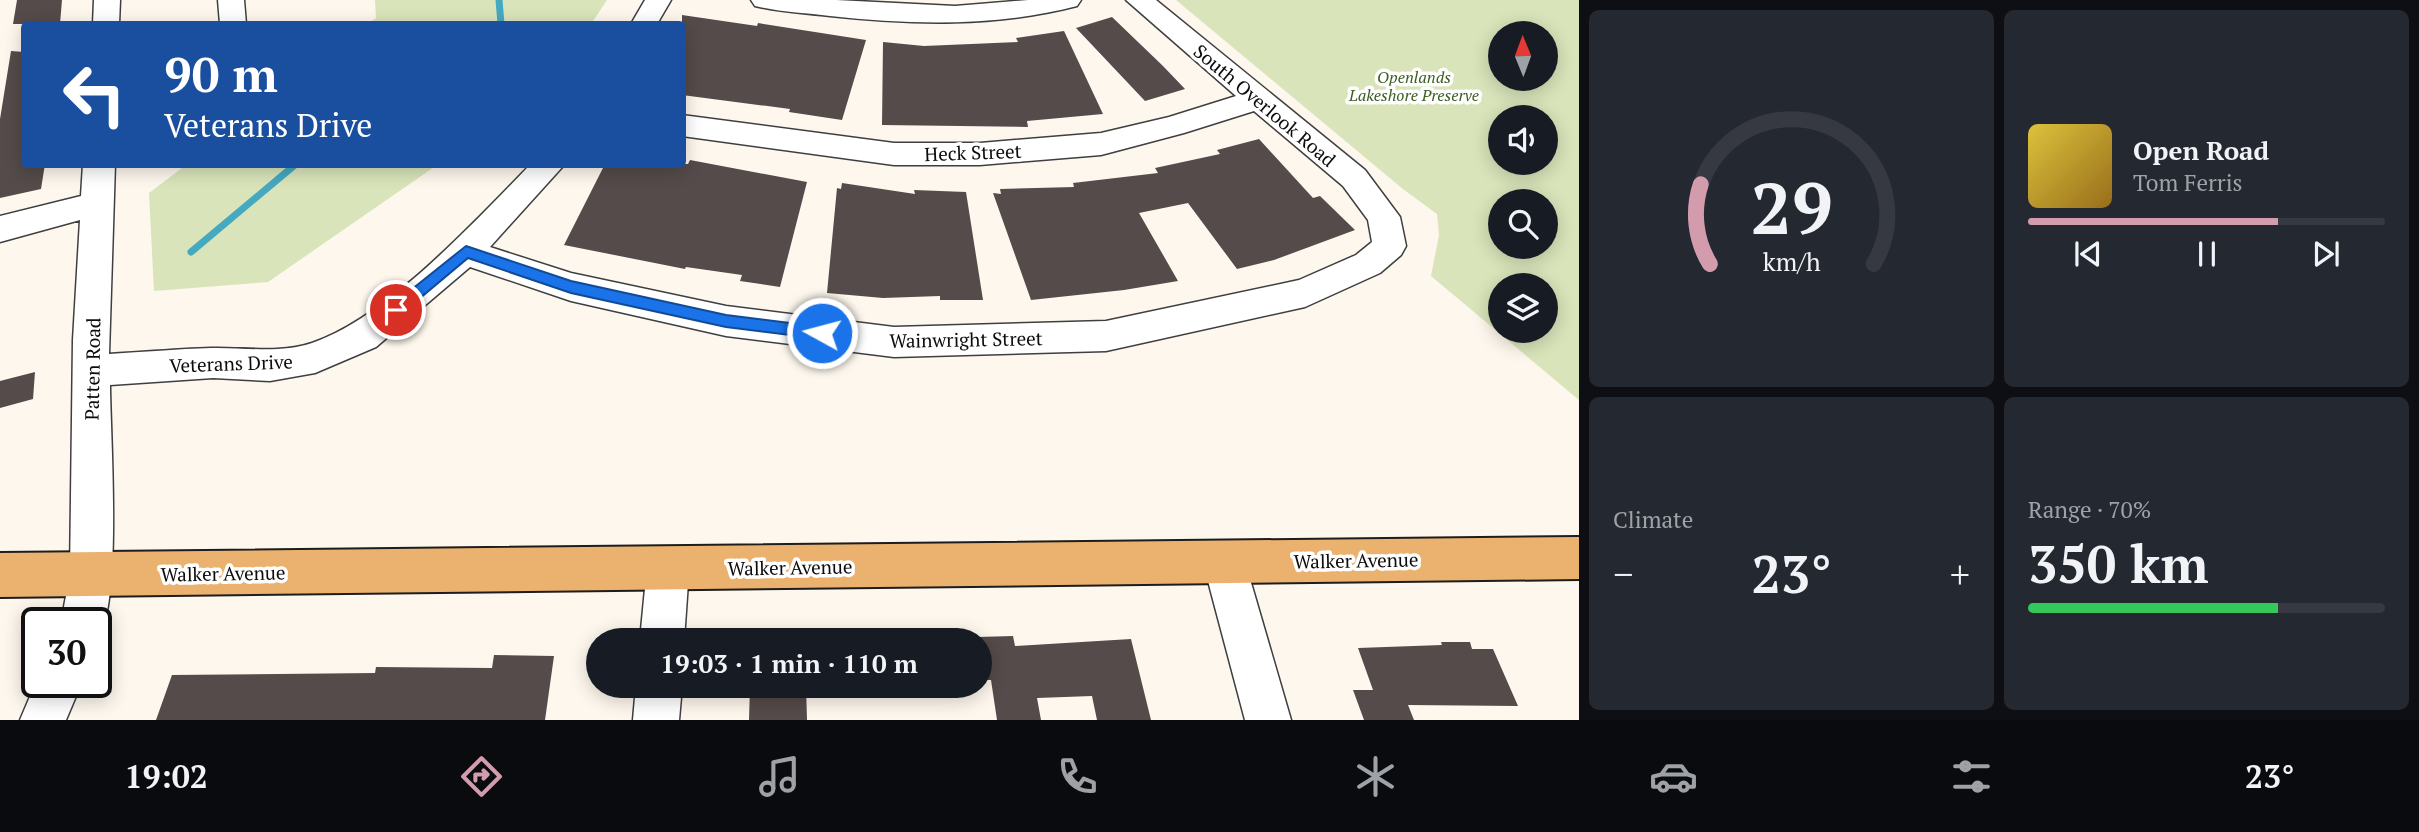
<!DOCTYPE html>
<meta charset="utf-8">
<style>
:root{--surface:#171b24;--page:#242831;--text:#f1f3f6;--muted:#9ea1a6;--line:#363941;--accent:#d39cad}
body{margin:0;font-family:"PT Serif",serif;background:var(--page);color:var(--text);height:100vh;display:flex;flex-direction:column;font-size:26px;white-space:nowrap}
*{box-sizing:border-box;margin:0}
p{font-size:23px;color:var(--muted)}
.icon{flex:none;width:38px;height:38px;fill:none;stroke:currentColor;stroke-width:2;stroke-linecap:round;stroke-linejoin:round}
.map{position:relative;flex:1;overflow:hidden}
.panel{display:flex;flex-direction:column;gap:10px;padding:10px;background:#0d0f14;width:840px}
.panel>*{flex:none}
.top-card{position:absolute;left:21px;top:21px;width:665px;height:147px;border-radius:7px;box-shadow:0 4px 18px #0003;background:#1a4fa0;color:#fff;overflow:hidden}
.needle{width:46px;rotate:359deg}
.tools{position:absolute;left:1488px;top:21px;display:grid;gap:14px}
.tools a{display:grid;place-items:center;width:70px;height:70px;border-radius:50%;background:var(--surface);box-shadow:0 4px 18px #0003;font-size:35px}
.speed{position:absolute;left:21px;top:607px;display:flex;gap:14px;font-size:35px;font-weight:700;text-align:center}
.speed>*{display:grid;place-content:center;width:91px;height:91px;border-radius:50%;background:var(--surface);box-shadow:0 4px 18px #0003;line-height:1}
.speed .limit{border:4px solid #111;border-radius:10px;background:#fff;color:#111}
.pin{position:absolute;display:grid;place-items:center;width:60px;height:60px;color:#fff;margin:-30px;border:4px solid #fff;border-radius:50%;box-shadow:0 2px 7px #0007}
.me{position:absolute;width:77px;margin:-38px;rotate:277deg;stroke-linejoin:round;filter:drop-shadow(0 0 5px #0008)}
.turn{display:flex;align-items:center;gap:24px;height:147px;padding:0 28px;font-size:32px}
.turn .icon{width:91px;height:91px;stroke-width:2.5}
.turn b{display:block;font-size:49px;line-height:60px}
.big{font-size:52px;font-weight:600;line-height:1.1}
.panel .widget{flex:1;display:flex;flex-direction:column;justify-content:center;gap:10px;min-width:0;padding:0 24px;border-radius:10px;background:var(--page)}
.panel .dial{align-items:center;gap:0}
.dial svg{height:182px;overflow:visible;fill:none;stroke:var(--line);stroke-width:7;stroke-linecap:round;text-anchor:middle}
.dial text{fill:var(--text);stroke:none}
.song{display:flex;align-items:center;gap:21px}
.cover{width:84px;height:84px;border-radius:10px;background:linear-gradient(135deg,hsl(50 70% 55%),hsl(40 70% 35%))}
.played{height:7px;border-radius:4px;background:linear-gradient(90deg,var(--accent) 70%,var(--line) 70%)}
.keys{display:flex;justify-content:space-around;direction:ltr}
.heat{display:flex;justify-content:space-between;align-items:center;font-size:38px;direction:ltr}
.charge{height:10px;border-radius:5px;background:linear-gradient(90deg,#34c759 70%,var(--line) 0)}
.panel .tiles{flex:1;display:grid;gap:10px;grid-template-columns:repeat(2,1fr)}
.trip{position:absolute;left:586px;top:628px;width:406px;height:70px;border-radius:35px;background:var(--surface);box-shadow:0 4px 18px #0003;font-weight:600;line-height:70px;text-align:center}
.tab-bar{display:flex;height:112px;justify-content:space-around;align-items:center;background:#090b0e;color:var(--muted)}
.tab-bar .icon{width:49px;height:49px}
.tab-bar .current{color:var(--accent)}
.tab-bar b{font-size:32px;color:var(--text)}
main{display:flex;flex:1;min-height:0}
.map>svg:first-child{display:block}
.green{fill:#d9e4ba;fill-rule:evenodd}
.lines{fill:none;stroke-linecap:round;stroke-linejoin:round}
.stream{stroke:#45a9c0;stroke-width:7}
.building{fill:#544b4a}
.minor-casing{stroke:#3f3f3f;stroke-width:3}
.major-casing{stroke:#1d1d1d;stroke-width:4}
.minor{fill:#fff;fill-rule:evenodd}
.major{fill:#ebb26f;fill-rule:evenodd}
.route{fill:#1a73e8;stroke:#114b97;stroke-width:2}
.labels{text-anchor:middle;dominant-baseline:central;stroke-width:7;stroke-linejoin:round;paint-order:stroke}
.far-park-label{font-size:16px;font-style:italic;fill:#3c5d23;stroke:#fff}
.street-label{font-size:19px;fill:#0c0c0c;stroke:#fff}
</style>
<main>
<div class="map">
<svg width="1579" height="720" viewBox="0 0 1579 720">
<rect width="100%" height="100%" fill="#fdf7ed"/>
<path class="green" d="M 375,0 L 607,0 L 591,24 L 368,24 L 376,18 Z
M 1176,0 L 1579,0 L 1579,400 L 1431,276 L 1439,235 L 1437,214 L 1403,189 ZM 1500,33 L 1545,33 L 1545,79 L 1500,79 ZM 1500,117 L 1545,117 L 1545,163 L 1500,163 ZM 1500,201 L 1545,201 L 1545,247 L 1500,247 ZM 1500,285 L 1545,285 L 1545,331 L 1500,331 Z
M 186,165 L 186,164 L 437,165 L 268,282 L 154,291 L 149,193 Z"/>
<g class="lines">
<path class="stream" d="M 499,0 L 501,24
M 191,252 L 296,164"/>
</g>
<path class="building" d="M 17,0 L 62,0 L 60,24 L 13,24 Z
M 682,15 L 757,26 L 758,23 L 866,40 L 842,120 L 789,112 L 790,109 L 682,95 Z
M 1112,17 L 1163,66 L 1185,89 L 1145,101 L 1076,28 Z
M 1064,31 L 1103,114 L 1027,121 L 1028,127 L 882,125 L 883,42 L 924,46 L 1018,42 L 1016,38 Z
M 11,51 L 24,52 L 24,164 L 45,164 L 41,189 L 0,198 L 0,119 Z
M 1259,139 L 1313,198 L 1320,196 L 1355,230 L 1274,260 L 1237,269 L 1188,203 L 1139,213 L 1178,281 L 1124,290 L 1031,300 L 993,193 L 1001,194 L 1000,189 L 1074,187 L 1073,183 L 1158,173 L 1155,168 L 1220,154 L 1217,150 Z
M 690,160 L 807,182 L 780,287 L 740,281 L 742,275 L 686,267 L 685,269 L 564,245 L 605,164 L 688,164 Z
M 842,183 L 915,194 L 914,190 L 966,192 L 983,300 L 940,300 L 940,296 L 883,298 L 827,293 L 837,188 L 841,189 Z
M 35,372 L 33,399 L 0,408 L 0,381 Z
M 1013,636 L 1015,646 L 1131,639 L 1151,720 L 1097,720 L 1092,696 L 1037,698 L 1041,720 L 997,720 L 991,680 L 980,680 L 980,640 L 977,637 Z
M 1441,642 L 1470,642 L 1472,649 L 1493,649 L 1518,706 L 1408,705 L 1414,720 L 1364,720 L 1353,690 L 1373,690 L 1358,648 L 1442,645 Z
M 494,655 L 554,656 L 545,720 L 156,720 L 172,675 L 375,673 L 376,667 L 492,668 Z
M 750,686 L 806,686 L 807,720 L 749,720 Z"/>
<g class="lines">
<defs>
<path id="minor" d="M 94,0 L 120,0 L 119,24 L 93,24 Z
M 218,0 L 244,0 L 246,24 L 220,24 Z
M 645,0 L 671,0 L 657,24 L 631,24 Z
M 751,0 L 836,0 L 955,6 L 1028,0 L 1081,0 L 1077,6 C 996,27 913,25 830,16 C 805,13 779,12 755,6 Z
M 1126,0 L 1156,0 L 1365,170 L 1400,217 L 1406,246 L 1401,255 L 1380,273 L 1305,307 L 1106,351 L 894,357 L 726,336 L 571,301 L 470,267 L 376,347 L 315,373 L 270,381 L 213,378 L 110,385 C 110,432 123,611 96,640 L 96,623 L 61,623 L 70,574 L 73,340 L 80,220 L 0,242 L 0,216 L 81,196 L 83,164 L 115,164 L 109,354 C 143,352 177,349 211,348 C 244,347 279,354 312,343 C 388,317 474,222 531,164 L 565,164 L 490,247 L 571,273 L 726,306 L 894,327 L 1106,321 L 1299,280 L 1356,255 L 1372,242 L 1368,220 L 1343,186 L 1254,111 L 1184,133 L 1101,155 L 980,165 L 894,165 L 682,136 L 682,115 L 894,143 L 980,143 L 1101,133 L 1169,117 L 1236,96 Z
M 1224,542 L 1239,548 L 1245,562 L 1291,720 L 1245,720 L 1203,562 L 1209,548 Z
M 668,547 L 683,553 L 689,568 L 684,640 L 640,640 L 647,568 L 653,553 Z
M 37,680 L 37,682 L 82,682 L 66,720 L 20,720 Z
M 636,686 L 682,686 L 679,720 L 633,720 Z"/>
<path id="major" d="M 1579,537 L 1579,579 L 0,597 L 0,553 Z"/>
</defs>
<use href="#minor" class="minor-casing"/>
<use href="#major" class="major-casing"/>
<use href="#minor" class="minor"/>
<use href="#major" class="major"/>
</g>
<path class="route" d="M 466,246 L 571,281 L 726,315 L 822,327 L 830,333 L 822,339 L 726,327 L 571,293 L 468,258 L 401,314 L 391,314 L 388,310 L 391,306 Z"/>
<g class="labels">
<g class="far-park-label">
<text x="1414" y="77">Openlands<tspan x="1414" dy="18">Lakeshore Preserve</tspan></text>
</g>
<g class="street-label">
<text transform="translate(1265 105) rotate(40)">South Overlook Road</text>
<text transform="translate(973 152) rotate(-2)">Heck Street</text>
<text transform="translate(966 339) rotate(-1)">Wainwright Street</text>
<text transform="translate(231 363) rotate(-2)">Veterans Drive</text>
<text transform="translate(92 369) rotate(-89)">Patten Road</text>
<text transform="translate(1356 560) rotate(-1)">Walker Avenue</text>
<text transform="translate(790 567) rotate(-1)">Walker Avenue</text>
<text transform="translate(223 573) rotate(-1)">Walker Avenue</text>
</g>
</g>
</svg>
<div class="tools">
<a><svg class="needle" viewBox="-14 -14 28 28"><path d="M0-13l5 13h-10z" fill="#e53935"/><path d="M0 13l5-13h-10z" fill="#9ea1a6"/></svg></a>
<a><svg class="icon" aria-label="sound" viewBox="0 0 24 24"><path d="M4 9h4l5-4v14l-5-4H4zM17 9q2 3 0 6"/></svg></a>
<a><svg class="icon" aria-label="search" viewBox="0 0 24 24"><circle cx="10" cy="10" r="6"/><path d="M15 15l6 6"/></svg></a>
<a><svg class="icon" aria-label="layers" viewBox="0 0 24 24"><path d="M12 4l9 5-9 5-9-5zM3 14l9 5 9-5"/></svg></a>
</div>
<div class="speed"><div class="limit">30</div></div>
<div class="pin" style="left:396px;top:310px;background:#d93025"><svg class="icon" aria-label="arrive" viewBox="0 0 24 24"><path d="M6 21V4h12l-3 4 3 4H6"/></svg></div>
<svg class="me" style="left:822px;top:333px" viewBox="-20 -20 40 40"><circle r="17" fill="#1a73e8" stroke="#fff" stroke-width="3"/><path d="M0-11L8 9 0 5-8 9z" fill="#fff"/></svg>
<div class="trip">19:03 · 1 min · 110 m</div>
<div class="top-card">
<div class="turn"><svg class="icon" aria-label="left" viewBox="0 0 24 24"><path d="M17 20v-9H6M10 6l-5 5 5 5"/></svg><div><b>90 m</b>Veterans Drive</div></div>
</div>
</div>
<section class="panel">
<div class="tiles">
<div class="widget dial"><svg viewBox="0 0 100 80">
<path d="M14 69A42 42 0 1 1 86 69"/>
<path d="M14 69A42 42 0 0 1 10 34" stroke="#d39cad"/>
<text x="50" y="56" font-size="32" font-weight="700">29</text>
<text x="50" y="72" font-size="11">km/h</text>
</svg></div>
<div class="widget">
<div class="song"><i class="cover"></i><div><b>Open Road</b><p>Tom Ferris</p></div></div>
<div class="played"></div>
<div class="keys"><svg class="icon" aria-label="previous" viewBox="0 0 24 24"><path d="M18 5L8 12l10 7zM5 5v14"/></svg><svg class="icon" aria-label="pause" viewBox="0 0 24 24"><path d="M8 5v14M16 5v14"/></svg><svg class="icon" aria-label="next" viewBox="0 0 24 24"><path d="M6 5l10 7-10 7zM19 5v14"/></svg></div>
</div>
<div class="widget"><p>Climate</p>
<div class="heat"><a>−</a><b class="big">23°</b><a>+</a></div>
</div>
<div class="widget"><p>Range · 70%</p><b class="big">350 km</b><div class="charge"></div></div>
</div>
</section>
</main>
<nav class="tab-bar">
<b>19:02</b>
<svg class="icon current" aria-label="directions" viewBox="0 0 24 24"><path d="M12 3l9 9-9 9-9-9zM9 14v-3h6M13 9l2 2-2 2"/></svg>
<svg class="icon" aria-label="music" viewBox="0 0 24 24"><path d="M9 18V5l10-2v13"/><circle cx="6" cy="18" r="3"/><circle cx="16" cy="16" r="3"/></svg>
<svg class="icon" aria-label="phone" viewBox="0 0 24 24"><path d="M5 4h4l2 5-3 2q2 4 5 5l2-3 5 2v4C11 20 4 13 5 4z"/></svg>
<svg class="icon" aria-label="climate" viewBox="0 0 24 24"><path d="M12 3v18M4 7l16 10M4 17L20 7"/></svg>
<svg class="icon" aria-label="car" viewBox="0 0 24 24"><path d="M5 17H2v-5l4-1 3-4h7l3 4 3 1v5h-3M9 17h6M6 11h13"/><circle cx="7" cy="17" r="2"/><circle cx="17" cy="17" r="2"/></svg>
<svg class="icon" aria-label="filters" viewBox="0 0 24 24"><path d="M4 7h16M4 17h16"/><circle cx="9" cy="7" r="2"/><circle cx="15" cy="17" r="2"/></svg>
<b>23°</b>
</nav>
